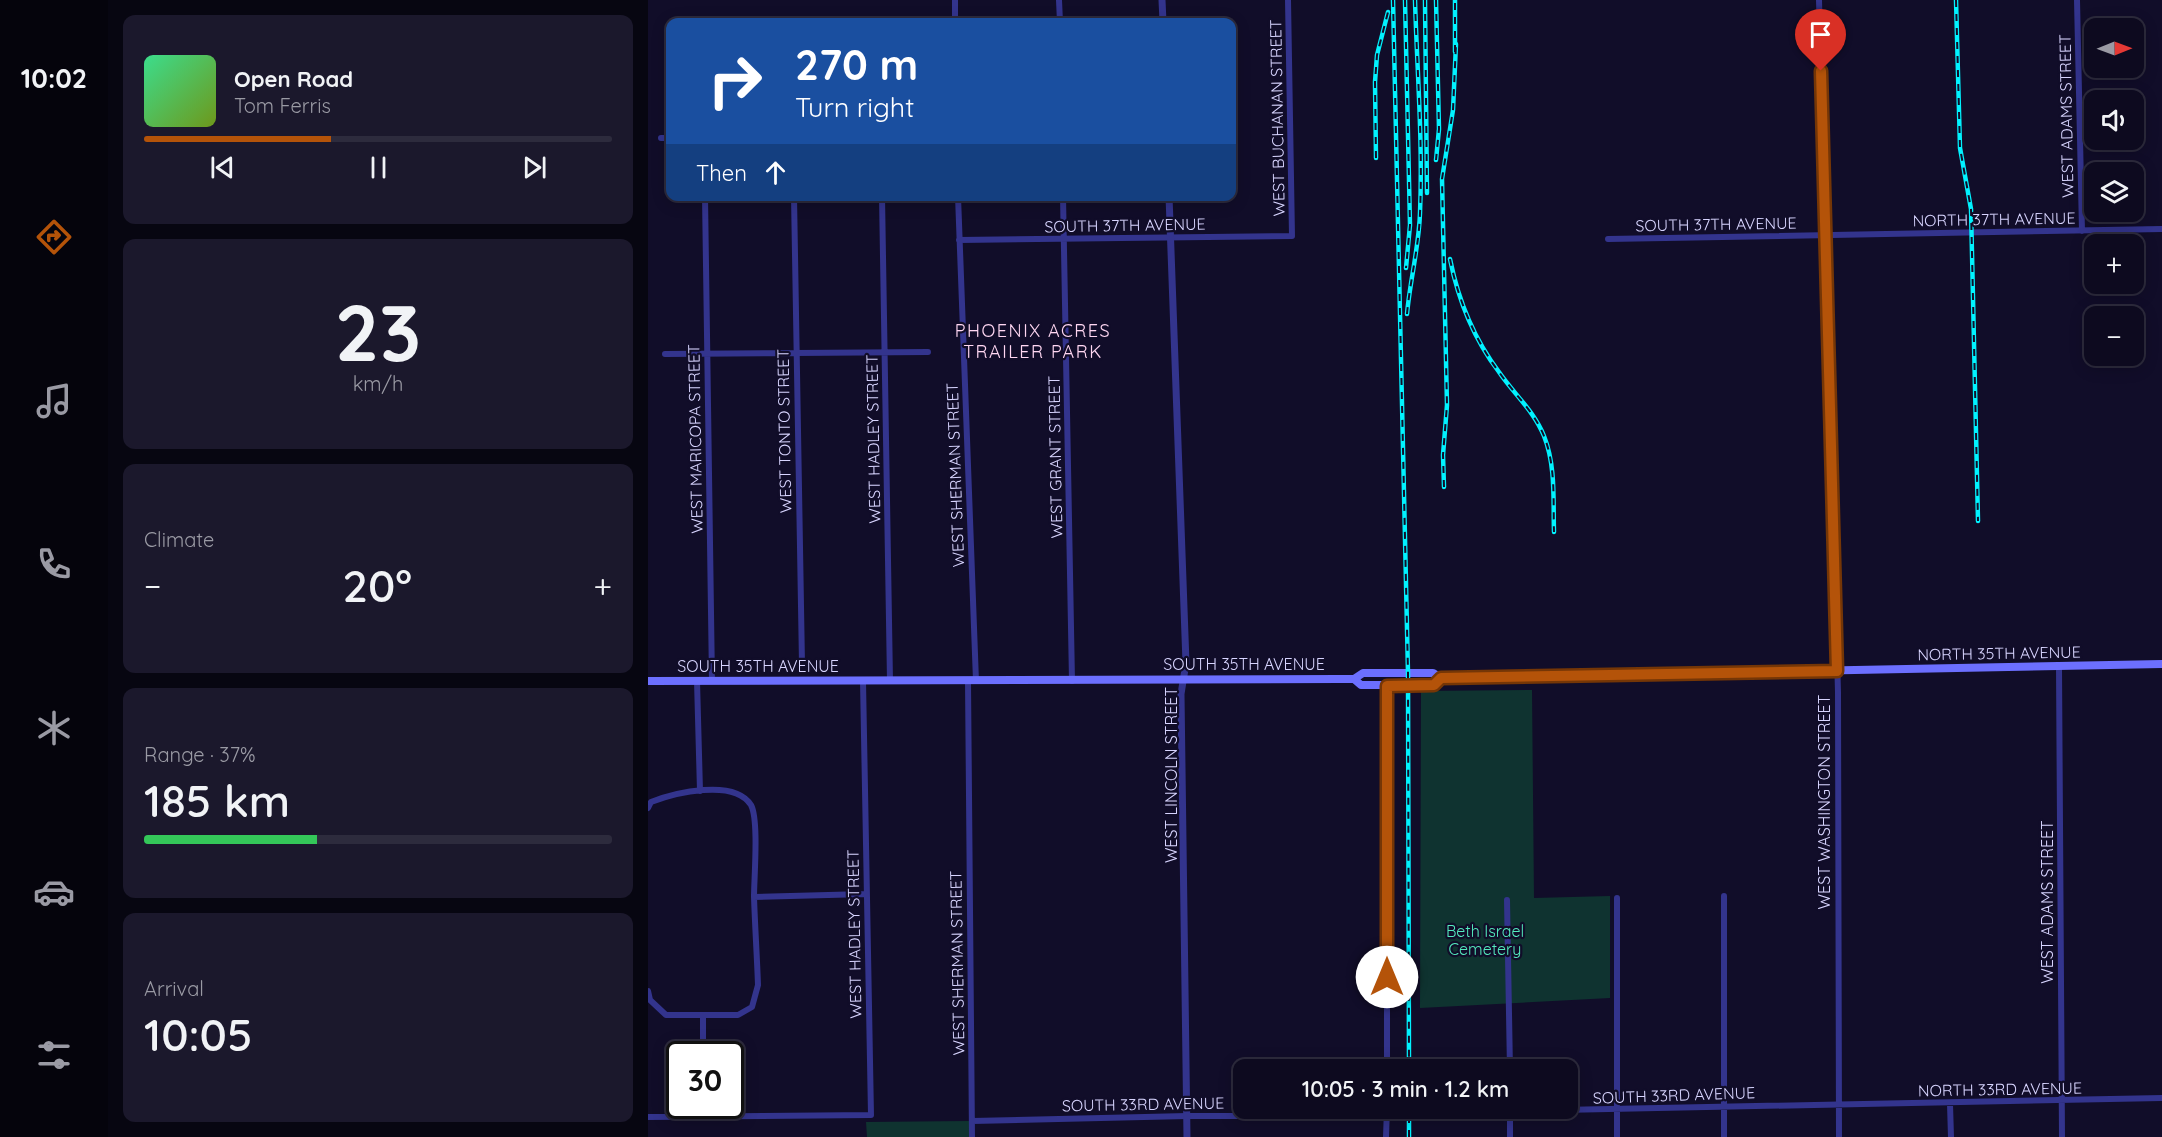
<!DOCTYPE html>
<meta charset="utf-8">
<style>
:root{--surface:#0d0a1f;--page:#1b182c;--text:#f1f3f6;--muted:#9a9aa4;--line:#2d2b3d;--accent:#b45309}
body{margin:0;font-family:Quicksand,sans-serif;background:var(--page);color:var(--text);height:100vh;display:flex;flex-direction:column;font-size:22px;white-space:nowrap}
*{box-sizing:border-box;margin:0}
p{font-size:20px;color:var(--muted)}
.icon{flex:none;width:33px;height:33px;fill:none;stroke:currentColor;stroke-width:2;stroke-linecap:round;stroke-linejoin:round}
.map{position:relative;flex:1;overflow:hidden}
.side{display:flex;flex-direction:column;gap:15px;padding:15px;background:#070611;width:540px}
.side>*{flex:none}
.guide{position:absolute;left:18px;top:18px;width:570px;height:183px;border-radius:12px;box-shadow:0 3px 15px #0003,0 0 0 2px var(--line);background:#1a4fa0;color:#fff;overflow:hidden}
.needle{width:39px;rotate:89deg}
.fabs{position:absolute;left:1436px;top:18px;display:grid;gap:12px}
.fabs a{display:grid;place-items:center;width:60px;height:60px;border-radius:12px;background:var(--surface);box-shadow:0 3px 15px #0003,0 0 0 2px var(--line);font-size:30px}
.speed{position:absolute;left:18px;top:1041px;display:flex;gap:12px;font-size:30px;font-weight:700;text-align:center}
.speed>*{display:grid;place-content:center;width:78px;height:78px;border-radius:50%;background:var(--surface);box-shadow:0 3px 15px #0003,0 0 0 2px var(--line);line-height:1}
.speed .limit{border:3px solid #111;border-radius:9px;background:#fff;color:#111}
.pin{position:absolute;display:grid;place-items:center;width:51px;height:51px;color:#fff;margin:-62px -26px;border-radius:50% 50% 50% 0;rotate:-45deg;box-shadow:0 0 6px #0007}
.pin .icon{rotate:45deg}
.me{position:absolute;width:66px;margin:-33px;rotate:0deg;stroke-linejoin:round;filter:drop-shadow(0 0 4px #0008)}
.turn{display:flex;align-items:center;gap:21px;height:126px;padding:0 30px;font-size:27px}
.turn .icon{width:78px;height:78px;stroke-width:2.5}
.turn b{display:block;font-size:42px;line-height:51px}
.then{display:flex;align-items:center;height:57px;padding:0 30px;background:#0003;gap:12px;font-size:22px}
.big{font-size:45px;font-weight:600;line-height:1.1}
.side .tile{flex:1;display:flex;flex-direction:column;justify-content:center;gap:9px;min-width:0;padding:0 21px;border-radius:12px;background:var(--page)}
.side .dial{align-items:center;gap:0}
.dial b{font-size:78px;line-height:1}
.song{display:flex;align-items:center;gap:18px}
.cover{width:72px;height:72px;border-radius:9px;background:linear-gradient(135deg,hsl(150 70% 55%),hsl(80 70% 35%))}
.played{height:6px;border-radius:3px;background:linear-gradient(90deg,var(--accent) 40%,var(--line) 40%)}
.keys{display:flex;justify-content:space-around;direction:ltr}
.heat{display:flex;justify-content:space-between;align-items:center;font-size:33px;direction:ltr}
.charge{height:9px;border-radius:4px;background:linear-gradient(90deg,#34c759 37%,var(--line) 0)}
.trip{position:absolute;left:585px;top:1059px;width:345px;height:60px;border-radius:12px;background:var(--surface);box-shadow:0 3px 15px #0003,0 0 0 2px var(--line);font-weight:600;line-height:60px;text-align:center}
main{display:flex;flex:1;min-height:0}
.menu{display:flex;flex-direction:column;width:108px;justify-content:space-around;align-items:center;background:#05040c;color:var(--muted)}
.menu .icon{width:42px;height:42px}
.menu .selected{color:var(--accent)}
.menu b{font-size:27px;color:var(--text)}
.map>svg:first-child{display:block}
.green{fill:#0f3330}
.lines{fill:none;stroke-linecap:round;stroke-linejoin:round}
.minor{stroke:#33348d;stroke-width:6}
.tertiary{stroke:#33348d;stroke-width:7}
.secondary{stroke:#6c6fff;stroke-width:8}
.rail-casing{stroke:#01f2ff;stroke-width:4.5}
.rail{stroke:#110d29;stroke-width:2;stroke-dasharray:7;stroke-linecap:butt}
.route-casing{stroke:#753606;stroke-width:15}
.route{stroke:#b45309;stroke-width:10}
.labels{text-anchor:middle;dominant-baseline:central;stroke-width:4.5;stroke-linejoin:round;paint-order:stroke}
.street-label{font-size:16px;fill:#d8d5ff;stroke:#110d29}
.park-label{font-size:16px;fill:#54ecbf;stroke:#110d29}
.neighbourhood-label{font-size:18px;letter-spacing:1.5px;fill:#ffd7f2;stroke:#110d29}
</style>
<main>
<nav class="menu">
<b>10:02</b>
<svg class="icon selected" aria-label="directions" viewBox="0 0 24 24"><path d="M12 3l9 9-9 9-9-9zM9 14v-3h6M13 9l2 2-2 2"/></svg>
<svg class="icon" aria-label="music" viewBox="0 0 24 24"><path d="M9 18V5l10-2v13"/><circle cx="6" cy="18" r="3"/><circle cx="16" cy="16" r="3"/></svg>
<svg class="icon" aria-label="phone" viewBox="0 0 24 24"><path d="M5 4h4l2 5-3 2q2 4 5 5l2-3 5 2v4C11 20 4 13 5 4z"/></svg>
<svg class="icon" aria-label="climate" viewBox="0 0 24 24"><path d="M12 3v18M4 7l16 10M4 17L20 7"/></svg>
<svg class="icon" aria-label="car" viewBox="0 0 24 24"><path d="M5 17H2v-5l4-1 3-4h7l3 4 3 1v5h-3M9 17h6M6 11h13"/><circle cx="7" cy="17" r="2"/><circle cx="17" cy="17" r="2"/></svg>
<svg class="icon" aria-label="filters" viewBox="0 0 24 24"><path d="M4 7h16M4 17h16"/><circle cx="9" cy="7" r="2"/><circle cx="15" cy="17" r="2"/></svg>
</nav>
<section class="side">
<div class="tile">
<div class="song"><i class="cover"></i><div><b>Open Road</b><p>Tom Ferris</p></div></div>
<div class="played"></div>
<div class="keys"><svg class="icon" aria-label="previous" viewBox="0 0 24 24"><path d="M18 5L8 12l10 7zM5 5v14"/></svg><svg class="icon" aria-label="pause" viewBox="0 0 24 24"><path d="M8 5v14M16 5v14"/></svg><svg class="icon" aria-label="next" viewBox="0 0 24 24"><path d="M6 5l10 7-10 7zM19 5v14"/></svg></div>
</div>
<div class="tile dial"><b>23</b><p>km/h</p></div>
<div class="tile"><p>Climate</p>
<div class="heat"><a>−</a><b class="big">20°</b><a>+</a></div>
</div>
<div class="tile"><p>Range · 37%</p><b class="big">185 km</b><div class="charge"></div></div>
<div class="tile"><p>Arrival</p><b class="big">10:05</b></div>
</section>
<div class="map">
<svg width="1514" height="1137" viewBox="0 0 1514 1137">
<rect width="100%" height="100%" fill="#110d29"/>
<path class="green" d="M 884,690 L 886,898 L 962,896 L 962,998 L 772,1008 L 773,691 Z
M 321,1121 L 321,1137 L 219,1137 L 218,1122 Z"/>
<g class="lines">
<path class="minor" d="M 307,0 L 307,22
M 411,0 L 412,22
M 1171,0 L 1190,692 L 1191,1137
M 1429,0 L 1434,231
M 13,138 L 22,138
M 57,196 L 64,681
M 146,196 L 154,664
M 234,196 L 242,681
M 310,196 L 328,681
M 415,196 L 424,681
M 960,239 L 1514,229
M 311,240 L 644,236 L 640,0
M 17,354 L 280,352
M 1411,667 L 1414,1137
M 49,681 L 52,791
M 320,681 L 324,1137
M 0,808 L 3,802 C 26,793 86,778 103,805 C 111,820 106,878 106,897 C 107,927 109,956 110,985 L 104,1007 L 90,1015 L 55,1015
M 1076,896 L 1076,1137
M 106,897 L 218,894
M 969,898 L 969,1137
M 859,900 L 862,1070
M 0,991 L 2,1000 L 18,1015 L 55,1015 L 55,1054
M 739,1070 L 739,686
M 1302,1104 L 1303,1137
M 56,1106 L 57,1116
M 862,1111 L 1514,1098
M 0,1117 L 223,1115 L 215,681
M 324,1121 L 539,1116 L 739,1116
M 738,1137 L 739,1108
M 862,1137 L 862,1108"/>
<path class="tertiary" d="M 514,0 L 515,22
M 521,196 L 538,663 L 533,694 L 539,1137"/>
<path class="secondary" d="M 706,679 L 713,685 L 786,685 L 793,678
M 0,681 L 690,679 L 706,679 L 715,673 L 785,673 L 793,678 L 1514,664"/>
<defs>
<path id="rail" d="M 745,0 L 760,673 L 761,1070
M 757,0 L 762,225 L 758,268
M 777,0 L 779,193
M 788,0 L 791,129 L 788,160
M 1308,0 L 1312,148 L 1323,209 L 1330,521
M 807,52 L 807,0
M 728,158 L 727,82 L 729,55 L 740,12
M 802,259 C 810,299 826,339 851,372 C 866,394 886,411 896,436 C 908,466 905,501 906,532
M 759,314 C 762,280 771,247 772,213 C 775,142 769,71 767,0
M 796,487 L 795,455 L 799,405 L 794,179 L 805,110 L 808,44
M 761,1137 L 761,1108"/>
</defs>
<use href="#rail" class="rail-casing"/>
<use href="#rail" class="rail"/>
</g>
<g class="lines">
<defs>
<path id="route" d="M 739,977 L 739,686 L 786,685 L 793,678 L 1189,671 L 1173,71"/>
</defs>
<use href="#route" class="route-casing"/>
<use href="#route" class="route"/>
</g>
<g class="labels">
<g class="street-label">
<text transform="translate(1418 116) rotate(-91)">WEST ADAMS STREET</text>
<text transform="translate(629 118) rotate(-91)">WEST BUCHANAN STREET</text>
<text transform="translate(1346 219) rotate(-1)">NORTH 37TH AVENUE</text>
<text transform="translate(1068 224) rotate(-1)">SOUTH 37TH AVENUE</text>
<text transform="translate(477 225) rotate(-1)">SOUTH 37TH AVENUE</text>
<text transform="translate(136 431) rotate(-91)">WEST TONTO STREET</text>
<text transform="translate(47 439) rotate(-91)">WEST MARICOPA STREET</text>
<text transform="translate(225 439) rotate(-91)">WEST HADLEY STREET</text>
<text transform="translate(407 457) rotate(-91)">WEST GRANT STREET</text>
<text transform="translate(307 475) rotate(-92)">WEST SHERMAN STREET</text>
<text transform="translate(1351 653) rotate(-1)">NORTH 35TH AVENUE</text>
<text x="596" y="664">SOUTH 35TH AVENUE</text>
<text x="110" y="666">SOUTH 35TH AVENUE</text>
<text transform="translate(523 775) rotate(-90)">WEST LINCOLN STREET</text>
<text transform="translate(1176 802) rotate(-90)">WEST WASHINGTON STREET</text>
<text transform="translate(1399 902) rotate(-90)">WEST ADAMS STREET</text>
<text transform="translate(206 934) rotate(-91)">WEST HADLEY STREET</text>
<text transform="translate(309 963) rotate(-91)">WEST SHERMAN STREET</text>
<text transform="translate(1352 1089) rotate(-1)">NORTH 33RD AVENUE</text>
<text transform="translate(1026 1095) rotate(-2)">SOUTH 33RD AVENUE</text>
<text transform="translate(495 1104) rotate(-1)">SOUTH 33RD AVENUE</text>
</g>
<g class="park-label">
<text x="837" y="931">Beth Israel<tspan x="837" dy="18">Cemetery</tspan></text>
</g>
<g class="neighbourhood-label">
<text x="385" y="330">PHOENIX ACRES<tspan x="385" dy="21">TRAILER PARK</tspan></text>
</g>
</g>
</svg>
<div class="fabs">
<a><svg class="needle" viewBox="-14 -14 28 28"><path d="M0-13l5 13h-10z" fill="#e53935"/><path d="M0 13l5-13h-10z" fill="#9a9aa4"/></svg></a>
<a><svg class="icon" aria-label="sound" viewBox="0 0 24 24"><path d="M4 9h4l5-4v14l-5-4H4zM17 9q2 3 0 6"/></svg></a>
<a><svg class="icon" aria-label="layers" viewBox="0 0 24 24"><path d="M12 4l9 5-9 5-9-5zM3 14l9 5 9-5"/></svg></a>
<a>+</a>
<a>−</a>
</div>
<div class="speed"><div class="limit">30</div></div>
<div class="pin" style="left:1173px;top:71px;background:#d93025"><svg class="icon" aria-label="arrive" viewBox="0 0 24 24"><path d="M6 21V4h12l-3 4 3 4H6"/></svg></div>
<svg class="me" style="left:739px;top:977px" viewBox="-20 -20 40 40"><circle r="19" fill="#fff"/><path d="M0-13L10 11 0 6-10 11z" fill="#b45309"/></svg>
<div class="trip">10:05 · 3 min · 1.2 km</div>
<div class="guide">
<div class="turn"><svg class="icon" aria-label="right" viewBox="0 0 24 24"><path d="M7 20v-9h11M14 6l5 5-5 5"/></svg><div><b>270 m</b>Turn right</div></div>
<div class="then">Then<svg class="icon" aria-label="ahead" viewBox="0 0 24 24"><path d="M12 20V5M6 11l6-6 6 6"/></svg></div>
</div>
</div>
</main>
